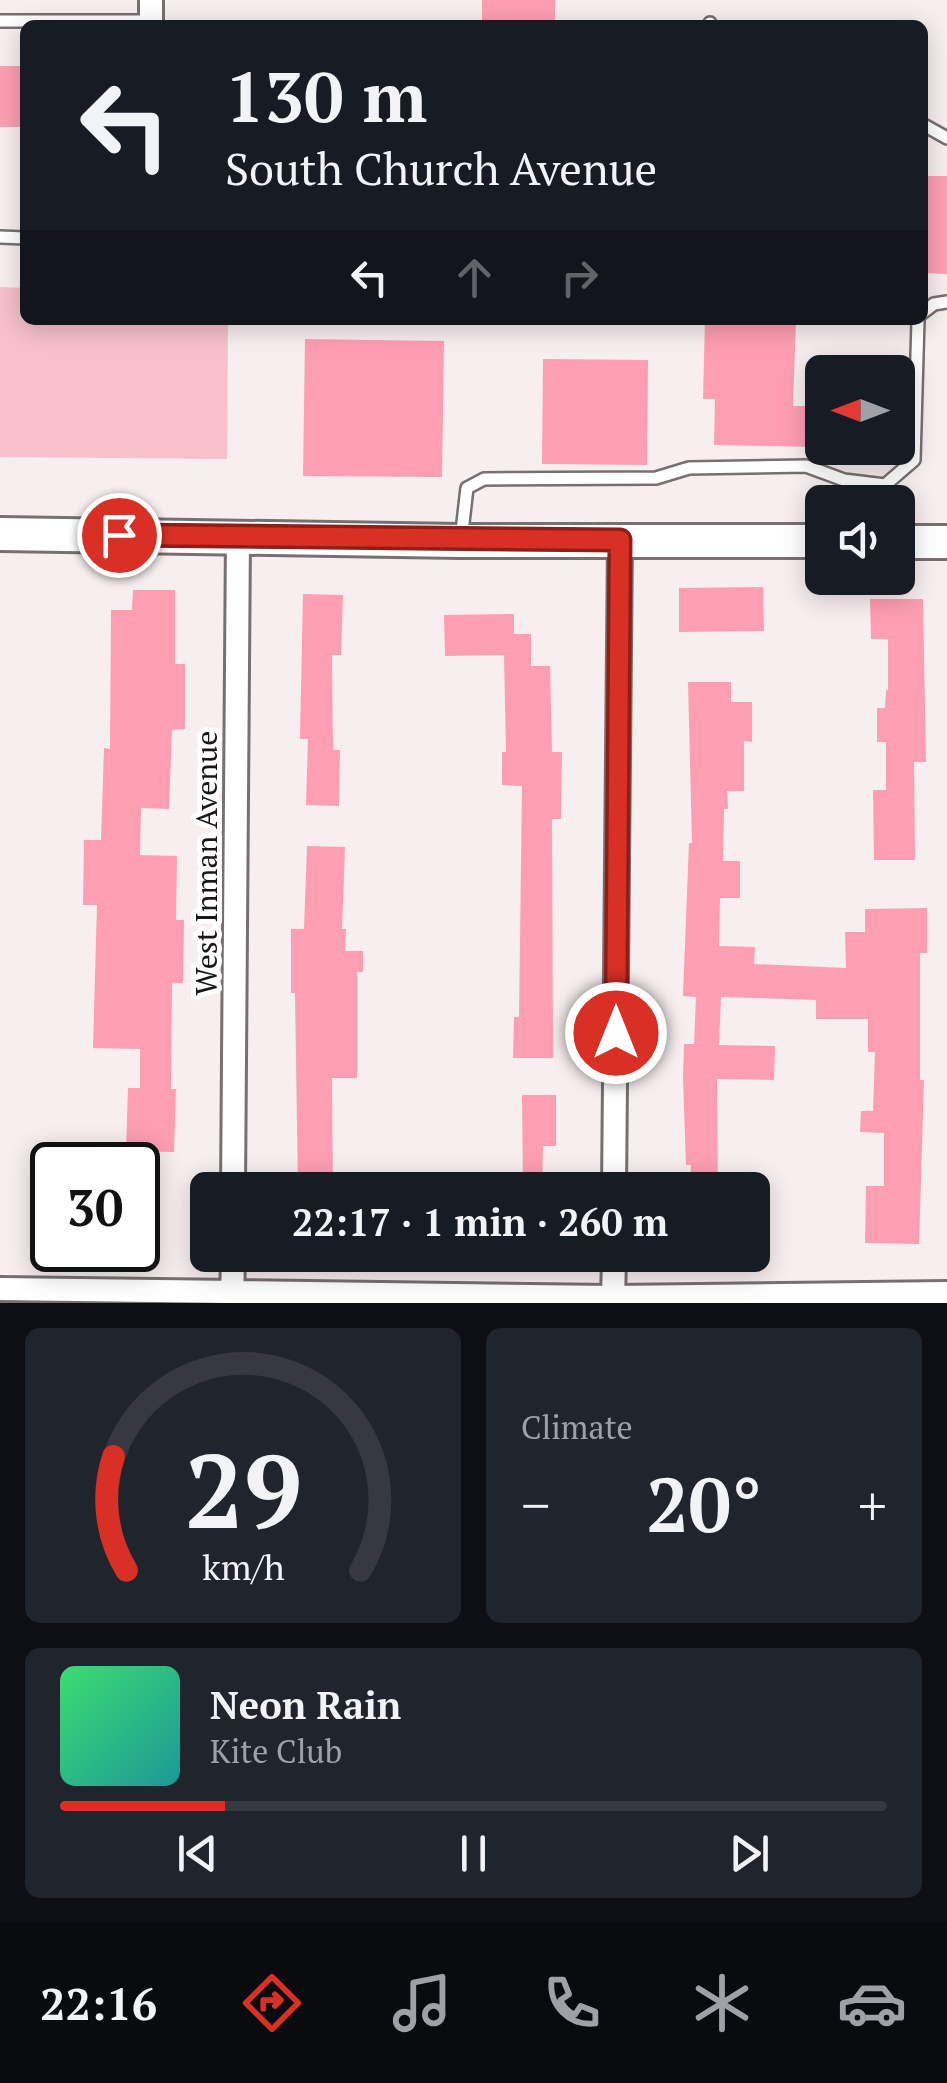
<!DOCTYPE html>
<meta charset="utf-8">
<style>
:root{--surface:#171b24;--page:#20242c;--text:#f1f3f6;--muted:#9ea1a6;--line:#363941;--accent:#d93025}
body{margin:0;font-family:"PT Serif",serif;background:var(--page);color:var(--text);height:100vh;display:flex;flex-direction:column;font-size:38px;white-space:nowrap}
*{box-sizing:border-box;margin:0}
p{font-size:32px;color:var(--muted)}
.icon{flex:none;width:55px;height:55px;fill:none;stroke:currentColor;stroke-width:2;stroke-linecap:round;stroke-linejoin:round}
.map{position:relative;height:1303px;overflow:hidden}
.drawer{display:flex;flex-direction:column;gap:25px;padding:25px;background:#0d0f14;flex:1}
.drawer>*{flex:none}
.hud{position:absolute;left:20px;top:20px;width:908px;height:305px;border-radius:15px;box-shadow:0 5px 25px #0003;background:#171b24;color:var(--text);overflow:hidden}
.needle{width:65px;rotate:270deg}
.tools{position:absolute;left:805px;top:355px;display:grid;gap:20px}
.tools a{display:grid;place-items:center;width:110px;height:110px;border-radius:15px;background:var(--surface);box-shadow:0 5px 25px #0003;font-size:50px}
.speed{position:absolute;left:30px;top:1142px;display:flex;gap:20px;font-size:50px;font-weight:700;text-align:center}
.speed>*{display:grid;place-content:center;width:130px;height:130px;border-radius:50%;background:var(--surface);box-shadow:0 5px 25px #0003;line-height:1}
.speed .limit{border:5px solid #111;border-radius:15px;background:#fff;color:#111}
.pin{position:absolute;display:grid;place-items:center;width:85px;height:85px;color:#fff;margin:-42px;border:5px solid #fff;border-radius:50%;box-shadow:0 2px 10px #0007}
.me{position:absolute;width:110px;margin:-55px;rotate:0deg;stroke-linejoin:round;filter:drop-shadow(0 0 8px #0008)}
.turn{display:flex;align-items:center;gap:35px;height:210px;padding:0 40px;font-size:45px}
.turn .icon{width:130px;height:130px;stroke-width:2.5}
.turn b{display:block;font-size:70px;line-height:85px}
.lanes{display:flex;align-items:center;height:95px;padding:0 40px;background:#0003;justify-content:center;gap:50px;direction:ltr}
.lanes .off{opacity:.35}
.big{font-size:75px;font-weight:800;line-height:1.1}
.drawer .tile{flex:1;display:flex;flex-direction:column;justify-content:center;gap:15px;min-width:0;padding:0 35px;border-radius:15px;background:var(--page)}
.drawer .dial{align-items:center;gap:0}
.dial svg{height:260px;overflow:visible;fill:none;stroke:var(--line);stroke-width:7;stroke-linecap:round;text-anchor:middle}
.dial text{fill:var(--text);stroke:none}
.song{display:flex;align-items:center;gap:30px}
.cover{width:120px;height:120px;border-radius:15px;background:linear-gradient(135deg,hsl(140 70% 55%),hsl(180 70% 35%))}
.played{height:10px;border-radius:5px;background:linear-gradient(90deg,var(--accent) 20%,var(--line) 20%)}
.keys{display:flex;justify-content:space-around;direction:ltr}
.heat{display:flex;justify-content:space-between;align-items:center;font-size:55px;direction:ltr}
.drawer .tiles{flex:1;display:grid;gap:25px;grid-template-columns:1fr 1fr}
.tile:last-child{grid-column:span 2}
.trip{position:absolute;left:190px;top:1172px;width:580px;height:100px;border-radius:15px;background:var(--surface);box-shadow:0 5px 25px #0003;font-weight:800;line-height:100px;text-align:center}
.dock{display:flex;height:160px;justify-content:space-around;align-items:center;background:#090b0e;color:var(--muted)}
.dock .icon{width:70px;height:70px}
.dock .on{color:var(--accent)}
.dock b{font-size:45px;color:var(--text)}
.map>svg:first-child{display:block}
.green{fill:#f7c0ca}
.building{fill:#fe9eb2}
.lines{fill:none;stroke-linecap:round;stroke-linejoin:round}
.lane-casing{stroke:#786f71;stroke-width:16}
.street-casing{stroke:#786f71;stroke-width:28}
.secondary-casing{stroke:#786f71;stroke-width:38}
.lane{stroke:#fff;stroke-width:11}
.street{stroke:#fff;stroke-width:22}
.secondary{stroke:#fff;stroke-width:32}
.route-casing{stroke:#8d1f18;stroke-width:25}
.route{stroke:#d93025;stroke-width:18}
.labels{text-anchor:middle;dominant-baseline:central;stroke-width:10;stroke-linejoin:round;paint-order:stroke}
.street-label{font-size:30px;fill:#191617;stroke:#fefefe}
</style>
<div class="map">
<svg width="947" height="1303" viewBox="0 0 947 1303">
<rect width="100%" height="100%" fill="#f7eeef"/>
<path class="green" d="M 0,287 L 25,288 L 25,320 L 228,320 L 227,459 L 0,457 Z"/>
<path class="building" d="M 482,0 L 555,0 L 555,25 L 482,25 Z
M 0,66 L 25,66 L 25,127 L 0,127 Z
M 922,176 L 947,176 L 947,274 L 922,273 Z
M 705,320 L 796,320 L 793,406 L 821,406 L 820,447 L 714,445 L 715,399 L 703,399 Z
M 305,339 L 444,341 L 442,477 L 303,476 Z
M 543,359 L 648,360 L 647,465 L 542,464 Z
M 763,587 L 764,631 L 679,632 L 679,588 Z
M 133,590 L 175,590 L 175,664 L 185,664 L 185,729 L 172,730 L 169,809 L 141,808 L 140,855 L 177,856 L 176,920 L 184,920 L 183,983 L 172,983 L 171,1089 L 176,1089 L 174,1152 L 126,1151 L 128,1088 L 140,1088 L 140,1049 L 93,1048 L 97,905 L 83,905 L 84,840 L 101,840 L 104,748 L 110,749 L 111,610 L 132,610 Z
M 303,594 L 343,595 L 341,655 L 332,655 L 333,750 L 340,750 L 339,806 L 306,805 L 308,739 L 300,739 Z
M 870,599 L 923,599 L 926,762 L 914,762 L 915,860 L 874,860 L 873,790 L 886,790 L 886,742 L 877,742 L 877,708 L 885,708 L 886,690 L 888,690 L 888,639 L 871,639 Z
M 514,614 L 514,634 L 531,634 L 531,666 L 550,666 L 552,752 L 562,752 L 561,819 L 552,819 L 553,1058 L 513,1058 L 514,1017 L 519,1017 L 522,786 L 502,785 L 502,752 L 506,752 L 504,655 L 445,656 L 444,615 Z
M 688,682 L 731,682 L 731,702 L 752,702 L 752,742 L 744,741 L 744,791 L 727,791 L 728,809 L 724,809 L 723,861 L 740,861 L 740,898 L 720,898 L 719,946 L 755,947 L 754,964 L 846,968 L 845,932 L 865,932 L 865,909 L 927,908 L 927,953 L 920,953 L 920,1080 L 924,1080 L 919,1244 L 865,1243 L 866,1186 L 884,1186 L 884,1133 L 860,1132 L 861,1111 L 873,1111 L 875,1052 L 868,1052 L 868,1019 L 816,1019 L 816,1000 L 721,997 L 719,1045 L 775,1046 L 774,1080 L 717,1079 L 718,1190 L 690,1190 L 691,1165 L 686,1165 L 683,1078 L 684,1044 L 694,1044 L 696,997 L 683,996 L 689,843 L 692,843 Z
M 307,846 L 345,847 L 342,929 L 346,929 L 345,951 L 363,951 L 363,972 L 357,972 L 357,1078 L 332,1078 L 333,1190 L 298,1190 L 295,993 L 291,993 L 291,929 L 304,929 Z
M 522,1095 L 556,1095 L 556,1146 L 543,1146 L 542,1190 L 523,1190 Z"/>
<g class="lines">
<defs>
<path id="lane" d="M 0,21 L 151,21
M 710,23 L 710,25
M 922,124 L 947,138
M 0,237 L 25,238
M 922,313 L 934,304 L 947,302
M 461,540 L 467,488 L 484,479 L 656,478 L 689,468 L 806,466 L 844,480 L 885,485 L 914,460 L 918,320"/>
<path id="street" d="M 151,0 L 151,21
M 233,1190 L 238,536
M 614,1190 L 620,540
M 0,1289 L 613,1297 L 947,1293
M 232,1303 L 233,1255
M 613,1303 L 614,1255"/>
<path id="secondary" d="M 0,534 L 461,541 L 822,541
M 898,542 L 947,542"/>
</defs>
<use href="#lane" class="lane-casing"/>
<use href="#street" class="street-casing"/>
<use href="#secondary" class="secondary-casing"/>
<use href="#lane" class="lane"/>
<use href="#street" class="street"/>
<use href="#secondary" class="secondary"/>
</g>
<g class="lines">
<defs>
<path id="route" d="M 119,535 L 620,540 L 616,1033"/>
</defs>
<use href="#route" class="route-casing"/>
<use href="#route" class="route"/>
</g>
<g class="labels">
<g class="street-label">
<text transform="translate(206 863) rotate(-90)">West Inman Avenue</text>
</g>
</g>
</svg>
<div class="tools">
<a><svg class="needle" viewBox="-14 -14 28 28"><path d="M0-13l5 13h-10z" fill="#e53935"/><path d="M0 13l5-13h-10z" fill="#9ea1a6"/></svg></a>
<a><svg class="icon" aria-label="sound" viewBox="0 0 24 24"><path d="M4 9h4l5-4v14l-5-4H4zM17 9q2 3 0 6"/></svg></a>
</div>
<div class="speed"><div class="limit">30</div></div>
<div class="pin" style="left:119px;top:535px;background:#d93025"><svg class="icon" aria-label="arrive" viewBox="0 0 24 24"><path d="M6 21V4h12l-3 4 3 4H6"/></svg></div>
<svg class="me" style="left:616px;top:1033px" viewBox="-20 -20 40 40"><circle r="17" fill="#d93025" stroke="#fff" stroke-width="3"/><path d="M0-11L8 9 0 5-8 9z" fill="#fff"/></svg>
<div class="trip">22:17 · 1 min · 260 m</div>
<div class="hud">
<div class="turn"><svg class="icon" aria-label="left" viewBox="0 0 24 24"><path d="M17 20v-9H6M10 6l-5 5 5 5"/></svg><div><b>130 m</b>South Church Avenue</div></div>
<div class="lanes"><svg class="icon" aria-label="left" viewBox="0 0 24 24"><path d="M17 20v-9H6M10 6l-5 5 5 5"/></svg><svg class="icon off" aria-label="ahead" viewBox="0 0 24 24"><path d="M12 20V5M6 11l6-6 6 6"/></svg><svg class="icon off" aria-label="right" viewBox="0 0 24 24"><path d="M7 20v-9h11M14 6l5 5-5 5"/></svg></div>
</div>
</div>
<section class="drawer">
<div class="tiles">
<div class="tile dial"><svg viewBox="0 0 100 80">
<path d="M14 69A42 42 0 1 1 86 69"/>
<path d="M14 69A42 42 0 0 1 10 34" stroke="#d93025"/>
<text x="50" y="56" font-size="32" font-weight="700">29</text>
<text x="50" y="72" font-size="11">km/h</text>
</svg></div>
<div class="tile"><p>Climate</p>
<div class="heat"><a>−</a><b class="big">20°</b><a>+</a></div>
</div>
<div class="tile">
<div class="song"><i class="cover"></i><div><b>Neon Rain</b><p>Kite Club</p></div></div>
<div class="played"></div>
<div class="keys"><svg class="icon" aria-label="previous" viewBox="0 0 24 24"><path d="M18 5L8 12l10 7zM5 5v14"/></svg><svg class="icon" aria-label="pause" viewBox="0 0 24 24"><path d="M8 5v14M16 5v14"/></svg><svg class="icon" aria-label="next" viewBox="0 0 24 24"><path d="M6 5l10 7-10 7zM19 5v14"/></svg></div>
</div>
</div>
</section>
<nav class="dock">
<b>22:16</b>
<svg class="icon on" aria-label="directions" viewBox="0 0 24 24"><path d="M12 3l9 9-9 9-9-9zM9 14v-3h6M13 9l2 2-2 2"/></svg>
<svg class="icon" aria-label="music" viewBox="0 0 24 24"><path d="M9 18V5l10-2v13"/><circle cx="6" cy="18" r="3"/><circle cx="16" cy="16" r="3"/></svg>
<svg class="icon" aria-label="phone" viewBox="0 0 24 24"><path d="M5 4h4l2 5-3 2q2 4 5 5l2-3 5 2v4C11 20 4 13 5 4z"/></svg>
<svg class="icon" aria-label="climate" viewBox="0 0 24 24"><path d="M12 3v18M4 7l16 10M4 17L20 7"/></svg>
<svg class="icon" aria-label="car" viewBox="0 0 24 24"><path d="M5 17H2v-5l4-1 3-4h7l3 4 3 1v5h-3M9 17h6M6 11h13"/><circle cx="7" cy="17" r="2"/><circle cx="17" cy="17" r="2"/></svg>
</nav>
